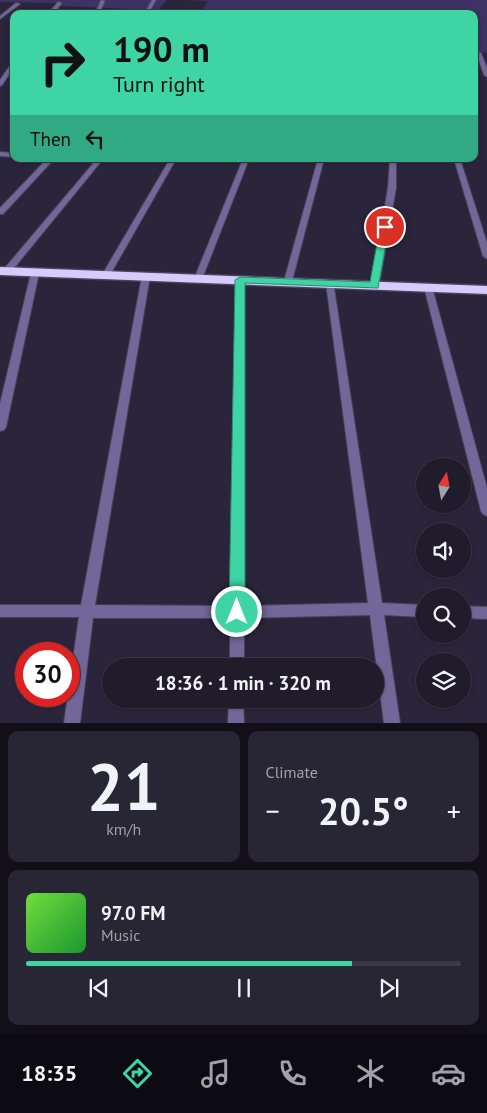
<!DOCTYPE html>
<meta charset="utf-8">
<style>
:root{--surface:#201c2c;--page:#282534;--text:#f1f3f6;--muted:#a2a1a9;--line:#3d3a48;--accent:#3ed4a3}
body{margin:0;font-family:"PT Sans",sans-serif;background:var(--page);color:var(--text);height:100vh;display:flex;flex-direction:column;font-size:19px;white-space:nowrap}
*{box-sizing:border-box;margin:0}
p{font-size:16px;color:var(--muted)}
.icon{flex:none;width:28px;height:28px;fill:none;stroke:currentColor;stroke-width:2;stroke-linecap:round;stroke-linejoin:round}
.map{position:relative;height:723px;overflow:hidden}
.sheet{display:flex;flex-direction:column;gap:8px;padding:8px;background:#120f18;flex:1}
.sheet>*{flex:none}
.top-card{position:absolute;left:10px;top:10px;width:468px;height:152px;border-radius:10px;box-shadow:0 1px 4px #0004,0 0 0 1px var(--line);background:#3ed4a3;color:#111;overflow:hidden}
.needle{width:32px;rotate:11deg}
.buttons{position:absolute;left:416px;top:458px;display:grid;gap:10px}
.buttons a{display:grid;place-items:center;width:55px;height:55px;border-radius:50%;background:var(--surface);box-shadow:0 1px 4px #0004,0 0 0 1px var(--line);font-size:25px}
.speed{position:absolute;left:15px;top:642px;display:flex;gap:10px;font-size:25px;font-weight:700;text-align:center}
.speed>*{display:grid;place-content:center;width:65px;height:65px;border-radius:50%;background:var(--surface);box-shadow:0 1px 4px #0004,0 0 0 1px var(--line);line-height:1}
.speed .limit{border:8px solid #d22;background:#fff;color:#111}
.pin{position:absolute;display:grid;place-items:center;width:42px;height:42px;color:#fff;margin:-21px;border:2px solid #fff;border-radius:50%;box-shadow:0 1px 5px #0007}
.me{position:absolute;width:55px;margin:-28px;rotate:0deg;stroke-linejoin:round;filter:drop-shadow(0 0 4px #0008)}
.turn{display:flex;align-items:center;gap:18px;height:105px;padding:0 20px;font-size:22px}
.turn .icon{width:65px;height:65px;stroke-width:2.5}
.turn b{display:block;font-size:35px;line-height:42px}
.then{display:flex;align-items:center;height:48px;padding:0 20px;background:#0003;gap:10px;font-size:19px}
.big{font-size:38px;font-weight:800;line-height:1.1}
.sheet .tile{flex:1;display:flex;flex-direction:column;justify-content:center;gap:8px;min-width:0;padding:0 18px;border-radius:10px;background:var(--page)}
.sheet .dial{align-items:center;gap:0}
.dial b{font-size:65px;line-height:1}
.song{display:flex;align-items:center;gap:15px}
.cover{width:60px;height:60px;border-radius:8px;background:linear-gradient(135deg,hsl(100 70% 55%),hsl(130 70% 35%))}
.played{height:5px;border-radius:2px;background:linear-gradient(90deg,var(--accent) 75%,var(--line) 75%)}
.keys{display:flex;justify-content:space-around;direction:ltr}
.heat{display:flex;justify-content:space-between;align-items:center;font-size:28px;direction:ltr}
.sheet .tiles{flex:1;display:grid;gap:8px;grid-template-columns:1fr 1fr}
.tile:last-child{grid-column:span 2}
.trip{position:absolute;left:102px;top:658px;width:282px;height:50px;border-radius:25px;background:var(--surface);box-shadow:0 1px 4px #0004,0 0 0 1px var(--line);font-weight:800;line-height:50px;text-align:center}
.tab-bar{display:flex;height:80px;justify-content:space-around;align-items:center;background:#0d0b12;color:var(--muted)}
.tab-bar .icon{width:35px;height:35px}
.tab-bar .current{color:var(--accent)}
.tab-bar b{font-size:22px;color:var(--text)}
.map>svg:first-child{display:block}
.green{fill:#3e3163}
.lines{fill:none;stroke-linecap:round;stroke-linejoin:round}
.street-casing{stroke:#484358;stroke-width:2}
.highway-casing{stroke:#484358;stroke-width:3}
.street{fill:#726798;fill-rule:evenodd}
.highway{fill:#d5cbfc;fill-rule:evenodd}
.route{fill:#3ed4a3;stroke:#288a6a}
</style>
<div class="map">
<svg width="487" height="723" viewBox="0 0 487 723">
<rect width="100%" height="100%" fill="#2a253b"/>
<path class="green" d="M 0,0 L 167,0 L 158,10 L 60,6 L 60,3 L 0,2 Z
M 184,0 L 487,0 L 487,53 L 474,52 L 474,14 L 222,14 L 223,12 L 200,12 L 209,1 Z"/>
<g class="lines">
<defs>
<path id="street" d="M 101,0 L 105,1 L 99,14 L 95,14 Z
M 152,0 L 156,0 L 148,14 L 144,14 Z
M 58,2 L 62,3 L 53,14 L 48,14 Z
M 16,3 L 20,4 L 0,19 L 0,16 Z
M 476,52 L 481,53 L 487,68 L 487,77 L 484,75 Z
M 14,60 L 14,67 L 2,85 L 0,86 L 0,80 Z
M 0,152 L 14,153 L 14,157 L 0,156 Z
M 47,159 L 54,159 L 3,214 L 0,214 L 0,208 Z
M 97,159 L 103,159 L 10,273 L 4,273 L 3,271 L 4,269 Z
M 170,159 L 176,159 L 110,275 L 109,277 L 103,277 L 102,275 Z
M 243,159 L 249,159 L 202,279 L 201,281 L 195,281 L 194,279 Z
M 318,159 L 324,159 L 292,281 L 288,284 L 285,283 L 284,281 Z
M 390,159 L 396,159 L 396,188 L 379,285 L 375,288 L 371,285 L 388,188 Z
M 454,159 L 460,159 L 487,243 L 487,259 L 483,256 Z
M 35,270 L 39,273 L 6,427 L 4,430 L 0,431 L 0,404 L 31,273 Z
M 146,273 L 150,276 L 95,605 L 231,606 L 236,280 L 240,277 L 244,280 L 244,606 L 368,603 L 326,283 L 330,280 L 333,281 L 382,603 L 425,605 L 425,617 L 384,615 L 400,723 L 384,723 L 370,615 L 244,618 L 244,666 L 230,666 L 230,618 L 93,618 L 80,723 L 64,723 L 79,617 L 0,617 L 0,605 L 81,605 L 142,276 Z
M 428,284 L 432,287 L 487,488 L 487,516 L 483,514 L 481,511 L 424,287 Z
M 462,606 L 487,607 L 487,619 L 462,618 Z
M 229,699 L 243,699 L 244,723 L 228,723 Z"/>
<path id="highway" d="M 0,267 L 487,286 L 487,294 L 0,275 Z"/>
</defs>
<use href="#street" class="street-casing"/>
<use href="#highway" class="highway-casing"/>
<use href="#street" class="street"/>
<use href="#highway" class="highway"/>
</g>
<path class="route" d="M 385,224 L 389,227 L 378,288 L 245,283 L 245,612 L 242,617 L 237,619 L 231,617 L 229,612 L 235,280 L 240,277 L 370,282 L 380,227 Z"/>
</svg>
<div class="buttons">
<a><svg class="needle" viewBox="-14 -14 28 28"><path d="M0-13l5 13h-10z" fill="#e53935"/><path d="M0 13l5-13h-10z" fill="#a2a1a9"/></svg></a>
<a><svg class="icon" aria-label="sound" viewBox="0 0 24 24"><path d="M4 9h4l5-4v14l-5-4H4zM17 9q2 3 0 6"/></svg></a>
<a><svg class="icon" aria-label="search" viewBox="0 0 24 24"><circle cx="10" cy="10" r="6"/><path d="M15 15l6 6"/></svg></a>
<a><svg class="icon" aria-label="layers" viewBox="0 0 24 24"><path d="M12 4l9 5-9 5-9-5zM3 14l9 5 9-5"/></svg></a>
</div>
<div class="speed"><div class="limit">30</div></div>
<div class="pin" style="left:385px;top:227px;background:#d93025"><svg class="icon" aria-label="arrive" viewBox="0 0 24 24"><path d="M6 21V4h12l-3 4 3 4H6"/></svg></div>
<svg class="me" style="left:237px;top:612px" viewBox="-20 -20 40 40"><circle r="17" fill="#3ed4a3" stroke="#fff" stroke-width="3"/><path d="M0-11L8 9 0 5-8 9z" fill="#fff"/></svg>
<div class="trip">18:36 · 1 min · 320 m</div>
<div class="top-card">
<div class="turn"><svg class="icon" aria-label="right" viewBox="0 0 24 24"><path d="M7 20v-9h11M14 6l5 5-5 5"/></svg><div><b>190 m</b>Turn right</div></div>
<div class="then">Then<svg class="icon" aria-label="left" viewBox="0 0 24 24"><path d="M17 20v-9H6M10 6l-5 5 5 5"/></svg></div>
</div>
</div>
<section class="sheet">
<div class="tiles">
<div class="tile dial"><b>21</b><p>km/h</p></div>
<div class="tile"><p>Climate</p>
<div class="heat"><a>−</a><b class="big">20.5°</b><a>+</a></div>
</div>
<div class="tile">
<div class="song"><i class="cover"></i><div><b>97.0 FM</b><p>Music</p></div></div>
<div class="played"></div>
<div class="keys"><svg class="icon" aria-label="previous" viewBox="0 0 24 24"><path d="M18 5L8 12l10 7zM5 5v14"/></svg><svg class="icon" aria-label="pause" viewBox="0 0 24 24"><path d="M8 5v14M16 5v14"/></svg><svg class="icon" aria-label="next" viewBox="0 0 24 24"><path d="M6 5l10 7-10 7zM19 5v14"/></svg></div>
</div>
</div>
</section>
<nav class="tab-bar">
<b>18:35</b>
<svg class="icon current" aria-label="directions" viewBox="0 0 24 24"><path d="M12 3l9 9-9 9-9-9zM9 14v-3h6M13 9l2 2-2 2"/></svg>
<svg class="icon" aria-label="music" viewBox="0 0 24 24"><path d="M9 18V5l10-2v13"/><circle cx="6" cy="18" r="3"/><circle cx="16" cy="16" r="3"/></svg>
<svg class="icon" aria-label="phone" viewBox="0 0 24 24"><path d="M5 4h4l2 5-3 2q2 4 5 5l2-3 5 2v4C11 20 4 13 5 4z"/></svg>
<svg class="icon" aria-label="climate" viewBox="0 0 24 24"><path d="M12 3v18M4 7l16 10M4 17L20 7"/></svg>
<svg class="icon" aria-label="car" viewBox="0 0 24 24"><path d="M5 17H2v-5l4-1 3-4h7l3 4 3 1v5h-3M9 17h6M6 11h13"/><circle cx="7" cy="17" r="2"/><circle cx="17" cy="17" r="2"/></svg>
</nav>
